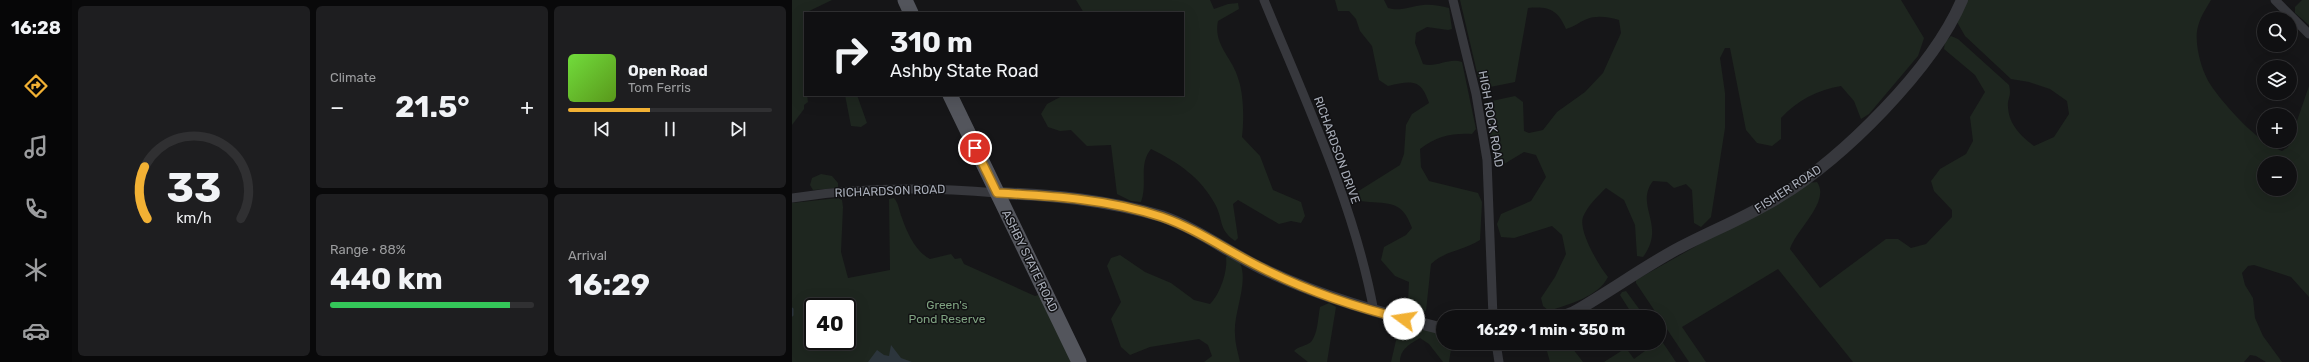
<!DOCTYPE html>
<meta charset="utf-8">
<style>
:root{--surface:#101012;--page:#1e1e20;--text:#f1f3f6;--muted:#9c9d9f;--line:#303032;--accent:#f2b134}
body{margin:0;font-family:Rubik,sans-serif;background:var(--page);color:var(--text);height:100vh;display:flex;flex-direction:column;font-size:15px;white-space:nowrap}
*{box-sizing:border-box;margin:0}
p{font-size:13px;color:var(--muted)}
.icon{flex:none;width:22px;height:22px;fill:none;stroke:currentColor;stroke-width:2;stroke-linecap:round;stroke-linejoin:round}
.map{position:relative;flex:1;overflow:hidden}
.sheet{display:flex;flex-direction:column;gap:6px;padding:6px;background:#09090a;width:720px}
.sheet>*{flex:none}
.hud{position:absolute;left:12px;top:12px;width:380px;height:84px;border-radius:0px;box-shadow:0 4px 16px #0002,0 0 0 1px var(--line);background:#101012;color:var(--text);overflow:hidden}
.buttons{position:absolute;left:1465px;top:12px;display:grid;gap:8px}
.buttons a{display:grid;place-items:center;width:40px;height:40px;border-radius:50%;background:var(--surface);box-shadow:0 4px 16px #0002,0 0 0 1px var(--line);font-size:20px}
.speed{position:absolute;left:12px;top:298px;display:flex;gap:8px;font-size:20px;font-weight:700;text-align:center}
.speed>*{display:grid;place-content:center;width:52px;height:52px;border-radius:50%;background:var(--surface);box-shadow:0 4px 16px #0002,0 0 0 1px var(--line);line-height:1}
.speed .limit{border:2px solid #111;border-radius:6px;background:#fff;color:#111}
.pin{position:absolute;display:grid;place-items:center;width:34px;height:34px;color:#fff;margin:-17px;border:2px solid #fff;border-radius:50%;box-shadow:0 1px 4px #0007}
.me{position:absolute;width:44px;margin:-22px;rotate:284deg;stroke-linejoin:round;filter:drop-shadow(0 0 3px #0008)}
.turn{display:flex;align-items:center;gap:14px;height:84px;padding:0 20px;font-size:18px}
.turn .icon{width:52px;height:52px;stroke-width:2.5}
.turn b{display:block;font-size:28px;line-height:34px}
.big{font-size:30px;font-weight:700;line-height:1.1}
.sheet .widget{flex:1;display:flex;flex-direction:column;justify-content:center;gap:6px;min-width:0;padding:0 14px;border-radius:6px;background:var(--page)}
.sheet .dial{align-items:center;gap:0}
.dial svg{height:104px;overflow:visible;fill:none;stroke:var(--line);stroke-width:7;stroke-linecap:round;text-anchor:middle}
.dial text{fill:var(--text);stroke:none}
.song{display:flex;align-items:center;gap:12px}
.cover{width:48px;height:48px;border-radius:6px;background:linear-gradient(135deg,hsl(100 70% 55%),hsl(90 70% 35%))}
.played{height:4px;border-radius:2px;background:linear-gradient(90deg,var(--accent) 40%,var(--line) 40%)}
.keys{display:flex;justify-content:space-around;direction:ltr}
.heat{display:flex;justify-content:space-between;align-items:center;font-size:22px;direction:ltr}
.charge{height:6px;border-radius:3px;background:linear-gradient(90deg,#34c759 88%,var(--line) 0)}
.sheet .tiles{flex:1;display:grid;gap:6px;grid-template-columns:repeat(3,1fr)}
.widget:first-child{grid-row:span 2}
.trip{position:absolute;left:644px;top:310px;width:230px;height:40px;border-radius:20px;background:var(--surface);box-shadow:0 4px 16px #0002,0 0 0 1px var(--line);font-weight:700;line-height:40px;text-align:center}
main{display:flex;flex:1;min-height:0}
.tab-bar{display:flex;flex-direction:column;width:72px;justify-content:space-around;align-items:center;background:#060607;color:var(--muted)}
.tab-bar .icon{width:28px;height:28px}
.tab-bar .active{color:var(--accent)}
.tab-bar b{font-size:18px;color:var(--text)}
.map>svg:first-child{display:block}
.green{fill:#1e261f;fill-rule:evenodd}
.water{fill:#2c353c}
.lines{fill:none;stroke-linecap:round;stroke-linejoin:round}
.stream{stroke:#2c353c;stroke-width:3}
.minor{stroke:#37383d;stroke-width:9}
.tertiary{stroke:#37383d;stroke-width:12}
.primary{stroke:#53555c;stroke-width:15}
.route-casing{stroke:#9d7322;stroke-width:10}
.route{stroke:#f2b134;stroke-width:7}
.labels{text-anchor:middle;dominant-baseline:central;stroke-width:3;stroke-linejoin:round;paint-order:stroke}
.street-label{font-size:12px;fill:#a8adb8;stroke:#111113}
.park-label{font-size:12px;fill:#7fa381;stroke:#111113}
</style>
<main>
<nav class="tab-bar">
<b>16:28</b>
<svg class="icon active" aria-label="directions" viewBox="0 0 24 24"><path d="M12 3l9 9-9 9-9-9zM9 14v-3h6M13 9l2 2-2 2"/></svg>
<svg class="icon" aria-label="music" viewBox="0 0 24 24"><path d="M9 18V5l10-2v13"/><circle cx="6" cy="18" r="3"/><circle cx="16" cy="16" r="3"/></svg>
<svg class="icon" aria-label="phone" viewBox="0 0 24 24"><path d="M5 4h4l2 5-3 2q2 4 5 5l2-3 5 2v4C11 20 4 13 5 4z"/></svg>
<svg class="icon" aria-label="climate" viewBox="0 0 24 24"><path d="M12 3v18M4 7l16 10M4 17L20 7"/></svg>
<svg class="icon" aria-label="car" viewBox="0 0 24 24"><path d="M5 17H2v-5l4-1 3-4h7l3 4 3 1v5h-3M9 17h6M6 11h13"/><circle cx="7" cy="17" r="2"/><circle cx="17" cy="17" r="2"/></svg>
</nav>
<section class="sheet">
<div class="tiles">
<div class="widget dial"><svg viewBox="0 0 100 80">
<path d="M14 69A42 42 0 1 1 86 69"/>
<path d="M14 69A42 42 0 0 1 12 29" stroke="#f2b134"/>
<text x="50" y="56" font-size="32" font-weight="700">33</text>
<text x="50" y="72" font-size="11">km/h</text>
</svg></div>
<div class="widget"><p>Climate</p>
<div class="heat"><a>−</a><b class="big">21.5°</b><a>+</a></div>
</div>
<div class="widget">
<div class="song"><i class="cover"></i><div><b>Open Road</b><p>Tom Ferris</p></div></div>
<div class="played"></div>
<div class="keys"><svg class="icon" aria-label="previous" viewBox="0 0 24 24"><path d="M18 5L8 12l10 7zM5 5v14"/></svg><svg class="icon" aria-label="pause" viewBox="0 0 24 24"><path d="M8 5v14M16 5v14"/></svg><svg class="icon" aria-label="next" viewBox="0 0 24 24"><path d="M6 5l10 7-10 7zM19 5v14"/></svg></div>
</div>
<div class="widget"><p>Range · 88%</p><b class="big">440 km</b><div class="charge"></div></div>
<div class="widget"><p>Arrival</p><b class="big">16:29</b></div>
</div>
</section>
<div class="map">
<svg width="1517" height="362" viewBox="0 0 1517 362">
<rect width="100%" height="100%" fill="#161618"/>
<path class="green" d="M 0,0 L 40,0 L 13,13 L 13,95 L 15,95 L 16,102 L 12,105 L 12,109 L 0,125 Z
M 284,0 L 418,0 L 422,9 L 436,4 L 446,3 L 447,9 L 426,21 C 421,45 440,57 446,78 C 452,95 452,120 450,137 L 468,156 L 481,190 L 509,202 L 513,216 L 509,223 L 499,221 L 487,224 L 446,200 L 441,204 L 446,238 L 443,241 C 426,229 432,221 423,204 C 409,178 386,162 359,149 C 346,165 356,183 349,202 L 339,201 L 325,194 L 319,145 L 295,146 L 279,130 L 268,131 L 256,127 L 249,114 L 255,104 L 272,95 L 391,95 L 391,13 L 292,13 Z
M 543,0 L 592,0 L 596,8 C 608,12 619,6 631,5 C 639,4 649,6 657,8 L 660,29 L 656,30 L 635,27 L 624,33 L 623,43 L 631,64 C 645,68 657,57 670,62 L 684,129 L 680,134 C 660,133 645,136 628,149 L 629,167 L 637,181 L 686,193 L 690,202 L 688,240 C 671,251 654,250 639,264 L 634,311 L 625,312 L 616,302 L 617,282 L 603,276 L 589,260 L 592,247 L 614,235 L 620,228 C 609,197 594,205 568,201 L 565,192 L 608,165 L 612,154 L 614,125 L 620,114 L 637,103 C 629,78 619,81 596,86 L 587,80 L 580,46 L 568,31 L 564,19 L 557,11 L 546,11 Z
M 668,0 L 1109,0 L 1132,38 L 1126,56 L 1077,114 L 1069,119 L 1062,101 L 1049,86 C 1025,90 1006,100 989,118 L 989,139 L 980,146 L 965,143 L 954,130 L 938,48 L 933,48 L 928,58 L 933,93 L 933,128 L 919,217 L 909,227 L 902,223 L 900,190 L 894,184 L 882,188 L 875,182 L 861,181 C 842,206 875,225 851,257 L 845,256 L 843,225 L 832,200 L 814,188 C 805,197 796,205 791,217 C 786,231 807,266 816,277 C 806,297 777,304 757,311 L 751,306 L 749,298 L 763,277 L 774,254 L 770,235 L 760,226 L 722,238 L 709,237 L 705,224 L 709,214 L 739,201 L 754,177 L 744,155 L 732,152 L 712,164 L 703,165 L 694,111 L 695,102 L 723,96 L 731,102 L 732,131 L 737,133 L 751,130 L 765,112 L 793,92 L 811,73 L 829,33 L 827,20 C 818,17 804,15 795,19 C 787,22 782,27 774,29 C 766,10 757,6 736,8 L 723,82 L 698,87 L 687,81 Z
M 1176,0 L 1419,0 C 1413,10 1407,19 1405,31 C 1403,47 1410,73 1420,87 C 1435,108 1465,142 1490,151 L 1496,147 L 1517,86 L 1517,297 L 1499,277 L 1462,265 L 1456,266 L 1450,273 L 1453,285 L 1461,298 L 1463,318 L 1471,336 L 1490,362 L 1474,362 L 1464,356 L 1458,355 L 1452,362 L 1061,362 L 986,269 L 890,327 L 914,362 L 897,362 L 844,283 L 844,280 L 1016,183 L 1025,182 C 1039,201 1004,230 998,249 L 1028,288 L 1094,239 L 1106,239 L 1119,248 L 1134,244 L 1160,217 L 1160,210 L 1142,191 L 1139,181 L 1148,169 L 1174,154 L 1181,141 L 1178,117 L 1193,92 L 1183,75 L 1152,49 L 1153,42 L 1159,36 L 1166,39 L 1217,85 C 1220,97 1215,98 1216,107 C 1217,125 1229,136 1242,146 L 1262,137 L 1277,114 L 1275,101 L 1258,89 L 1237,82 L 1219,79 L 1173,36 L 1165,22 ZM 1472,163 L 1498,163 L 1498,189 L 1472,189 Z
M 1510,0 L 1517,0 L 1517,25 L 1503,13 L 1503,7 Z
M 53,95 L 65,95 L 75,123 L 69,127 L 59,126 Z
M 29,174 L 40,176 L 46,183 L 46,188 L 21,190 L 18,185 L 20,178 Z
M 46,198 L 50,200 L 51,207 L 49,252 L 56,278 L 98,270 L 97,199 L 102,198 C 107,204 107,211 110,218 C 115,233 124,252 138,259 L 159,254 L 163,259 L 169,258 L 172,264 L 243,296 L 250,294 L 282,362 L 0,362 L 0,203 ZM 21,307 L 55,307 L 55,341 L 21,341 Z
M 328,255 L 353,272 L 379,283 L 402,300 L 418,304 C 428,294 436,271 434,257 L 439,255 C 441,257 446,260 448,263 C 457,283 441,313 443,334 C 443,343 446,353 448,362 L 412,362 L 420,356 L 416,345 L 407,339 L 358,347 L 338,355 L 329,347 L 319,319 L 329,302 L 315,266 L 319,258 Z
M 834,291 L 853,317 L 842,317 L 828,295 L 830,292 Z
M 537,303 L 544,307 L 535,362 L 516,362 L 502,351 C 507,346 514,346 519,342 C 526,334 526,317 528,307 Z
M 619,326 L 651,332 L 651,343 L 660,343 L 657,362 L 651,362 L 637,344 L 628,338 C 618,344 608,349 608,362 L 599,362 L 606,332 Z
M 867,337 L 884,362 L 812,362 L 834,348 L 842,359 L 857,348 L 857,343 L 867,343 Z
M 749,343 L 780,343 L 781,349 L 791,362 L 758,362 L 753,344 Z"/>
<path class="water" d="M 99,345 L 109,358 L 120,362 L 76,362 L 85,350 L 92,355 L 97,356 Z"/>
<g class="lines">
<path class="stream" d="M 0,309 L 0,315"/>
<path class="minor" d="M 472,0 C 513,100 563,206 582,312
M 661,0 L 684,94 L 695,160 L 701,317
M 1483,0 L 1517,34
M 0,198 C 68,187 136,187 205,193
M 704,343 L 707,362"/>
<path class="tertiary" d="M 205,193 C 260,195 315,200 369,216 C 405,228 437,253 471,269 C 529,297 588,313 651,329
M 769,317 L 782,312 C 817,292 850,268 885,249 C 919,231 955,217 987,197 C 1051,158 1141,69 1170,0"/>
<path class="primary" d="M 113,0 L 119,13
M 158,95 L 287,362"/>
</g>
<g class="lines">
<defs>
<path id="route" d="M 183,148 L 205,193 C 260,196 317,199 370,217 C 405,229 437,252 470,268 C 515,291 563,307 612,319"/>
</defs>
<use href="#route" class="route-casing"/>
<use href="#route" class="route"/>
</g>
<g class="labels">
<g class="street-label">
<text transform="translate(699 119) rotate(80)">HIGH ROCK ROAD</text>
<text transform="translate(545 150) rotate(70)">RICHARDSON DRIVE</text>
<text transform="translate(996 189) rotate(-33)">FISHER ROAD</text>
<text transform="translate(98 191) rotate(-2)">RICHARDSON ROAD</text>
<text transform="translate(238 261) rotate(64)">ASHBY STATE ROAD</text>
</g>
<g class="park-label">
<text x="155" y="305">Green's<tspan x="155" dy="14">Pond Reserve</tspan></text>
</g>
</g>
</svg>
<div class="buttons">
<a><svg class="icon" aria-label="search" viewBox="0 0 24 24"><circle cx="10" cy="10" r="6"/><path d="M15 15l6 6"/></svg></a>
<a><svg class="icon" aria-label="layers" viewBox="0 0 24 24"><path d="M12 4l9 5-9 5-9-5zM3 14l9 5 9-5"/></svg></a>
<a>+</a>
<a>−</a>
</div>
<div class="speed"><div class="limit">40</div></div>
<div class="pin" style="left:183px;top:148px;background:#d93025"><svg class="icon" aria-label="arrive" viewBox="0 0 24 24"><path d="M6 21V4h12l-3 4 3 4H6"/></svg></div>
<svg class="me" style="left:612px;top:319px" viewBox="-20 -20 40 40"><circle r="19" fill="#fff"/><path d="M0-13L10 11 0 6-10 11z" fill="#f2b134"/></svg>
<div class="trip">16:29 · 1 min · 350 m</div>
<div class="hud">
<div class="turn"><svg class="icon" aria-label="right" viewBox="0 0 24 24"><path d="M7 20v-9h11M14 6l5 5-5 5"/></svg><div><b>310 m</b>Ashby State Road</div></div>
</div>
</div>
</main>
